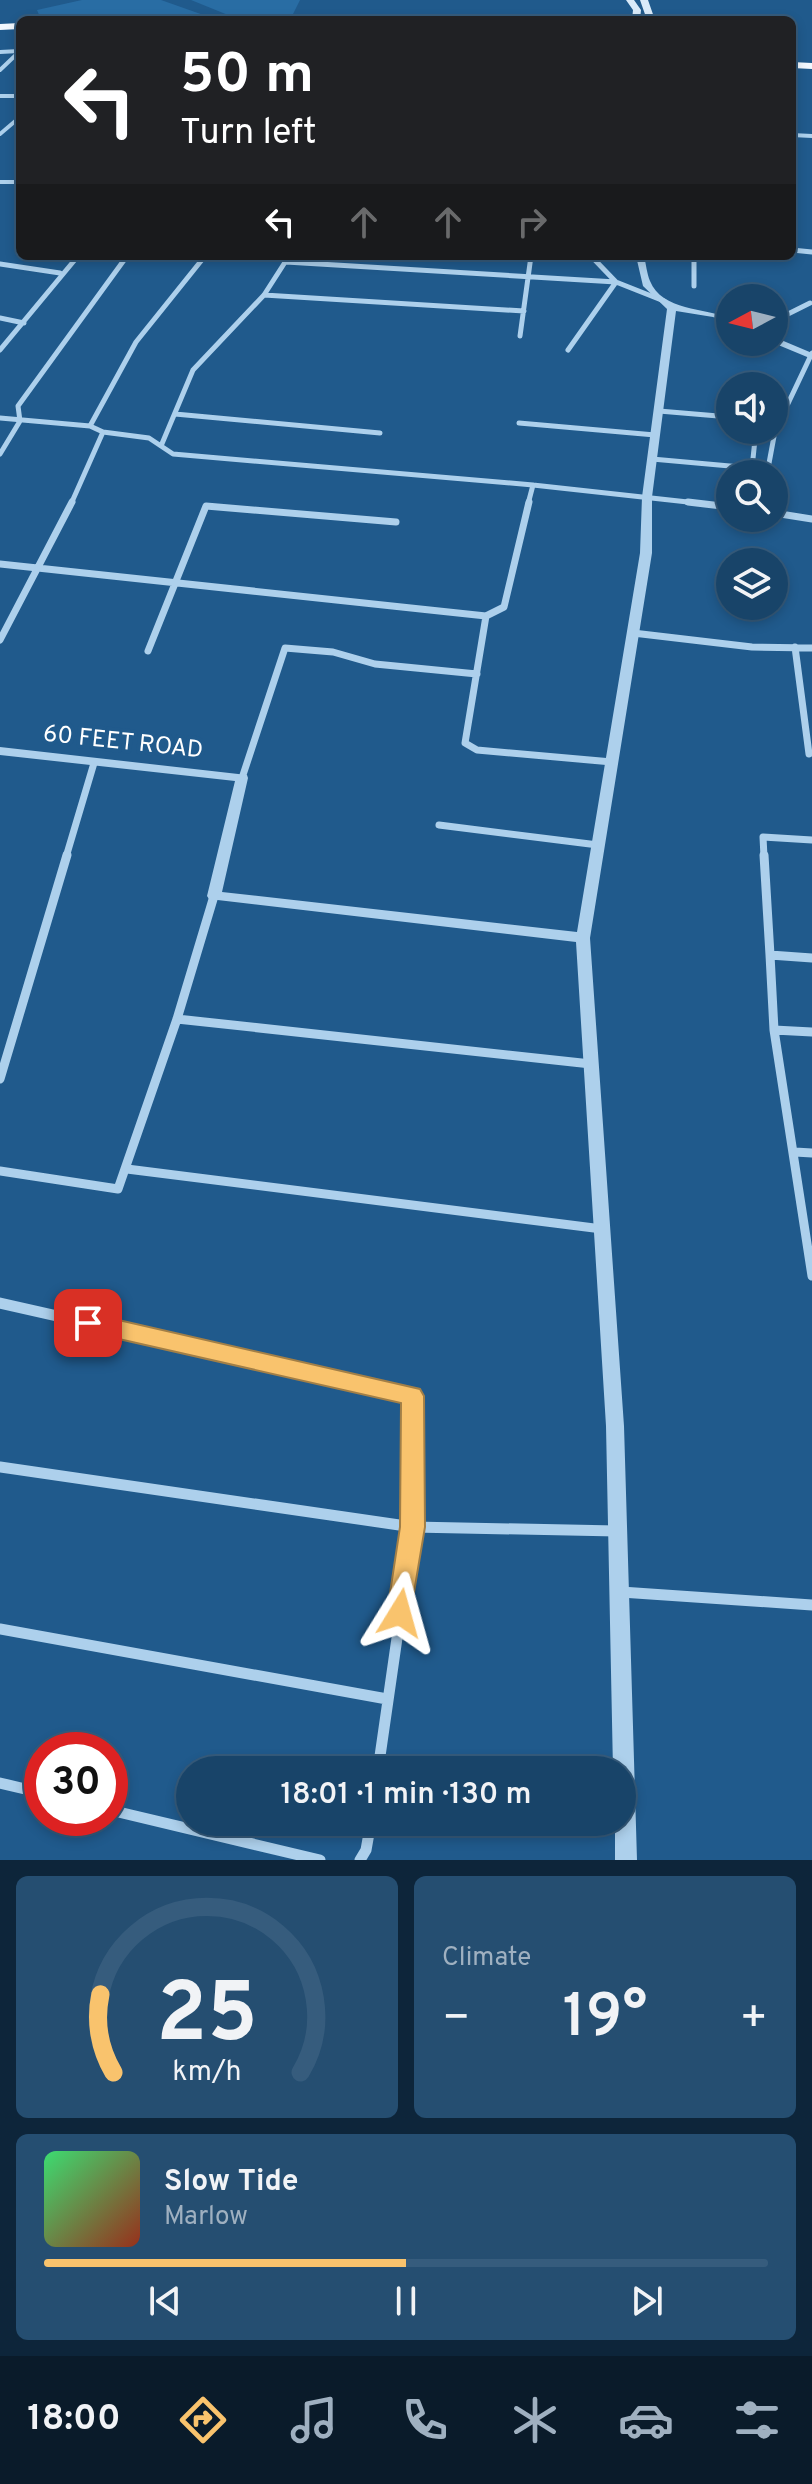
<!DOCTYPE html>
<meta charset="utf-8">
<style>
:root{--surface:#184469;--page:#254e71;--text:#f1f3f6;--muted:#9fb0c0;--line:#365c7d;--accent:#f9c36d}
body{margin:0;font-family:Overpass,sans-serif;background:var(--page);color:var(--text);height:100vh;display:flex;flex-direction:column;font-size:30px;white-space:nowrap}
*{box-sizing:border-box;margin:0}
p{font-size:26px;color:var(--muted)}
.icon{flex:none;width:44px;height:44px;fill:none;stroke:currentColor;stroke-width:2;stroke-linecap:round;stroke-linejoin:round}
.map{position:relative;height:1860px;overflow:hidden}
.side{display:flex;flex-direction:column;gap:16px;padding:16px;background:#0d253a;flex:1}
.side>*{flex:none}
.banner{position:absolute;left:16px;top:16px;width:780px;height:244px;border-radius:12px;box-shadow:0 4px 12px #0003,0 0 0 2px var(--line);background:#202124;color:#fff;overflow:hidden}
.needle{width:52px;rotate:263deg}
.controls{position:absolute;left:716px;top:284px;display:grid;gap:16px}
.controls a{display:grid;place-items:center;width:72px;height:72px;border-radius:50%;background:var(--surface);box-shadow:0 4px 12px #0003,0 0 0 2px var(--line);font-size:40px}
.speed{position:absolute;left:24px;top:1732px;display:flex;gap:16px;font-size:40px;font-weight:700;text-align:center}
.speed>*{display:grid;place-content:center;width:104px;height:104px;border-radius:50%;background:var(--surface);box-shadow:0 4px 12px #0003,0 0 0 2px var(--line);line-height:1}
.speed .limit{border:12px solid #d22;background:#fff;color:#111}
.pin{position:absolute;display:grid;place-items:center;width:68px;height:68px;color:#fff;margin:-34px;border-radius:16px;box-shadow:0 4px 12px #0006}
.me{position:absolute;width:88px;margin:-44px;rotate:8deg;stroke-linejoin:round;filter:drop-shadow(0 0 6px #0008)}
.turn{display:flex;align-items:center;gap:28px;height:168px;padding:0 32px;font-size:36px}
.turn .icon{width:104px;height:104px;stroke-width:2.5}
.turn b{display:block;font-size:56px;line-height:68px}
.lanes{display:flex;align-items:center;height:76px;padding:0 32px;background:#0003;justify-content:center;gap:40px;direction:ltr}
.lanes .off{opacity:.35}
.big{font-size:60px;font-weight:600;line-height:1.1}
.side .tile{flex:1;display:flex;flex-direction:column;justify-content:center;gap:12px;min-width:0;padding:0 28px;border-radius:12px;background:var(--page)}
.side .dial{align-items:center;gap:0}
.dial svg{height:208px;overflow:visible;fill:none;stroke:var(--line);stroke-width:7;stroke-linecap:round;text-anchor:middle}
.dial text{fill:var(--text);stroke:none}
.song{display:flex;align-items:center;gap:24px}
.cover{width:96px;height:96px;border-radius:12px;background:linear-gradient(135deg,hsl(140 70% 55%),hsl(10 70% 35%))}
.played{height:8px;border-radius:4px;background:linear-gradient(90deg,var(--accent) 50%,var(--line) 50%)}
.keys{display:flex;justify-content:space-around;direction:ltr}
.heat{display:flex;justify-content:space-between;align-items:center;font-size:44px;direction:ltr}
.side .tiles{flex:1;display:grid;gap:16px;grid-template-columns:1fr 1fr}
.tile:last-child{grid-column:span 2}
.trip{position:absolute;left:176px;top:1756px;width:460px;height:80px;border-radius:40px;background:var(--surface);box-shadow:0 4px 12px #0003,0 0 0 2px var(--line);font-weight:600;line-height:80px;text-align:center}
.tabs{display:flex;height:128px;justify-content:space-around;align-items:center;background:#0a1b2a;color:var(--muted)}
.tabs .icon{width:56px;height:56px}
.tabs .current{color:var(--accent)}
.tabs b{font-size:36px;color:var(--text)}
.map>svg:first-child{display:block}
.green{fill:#296da4}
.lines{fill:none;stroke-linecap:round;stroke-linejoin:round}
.minor-far4{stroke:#add0ec;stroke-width:4}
.minor-far3{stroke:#add0ec;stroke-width:5}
.minor-far2{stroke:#add0ec;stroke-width:7}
.minor-far1{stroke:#add0ec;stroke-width:9}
.minor{stroke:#add0ec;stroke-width:11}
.tertiary{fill:#add0ec;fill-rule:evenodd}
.secondary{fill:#d9eaf9;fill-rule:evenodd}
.primary{fill:#f2f8fe;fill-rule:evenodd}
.route{fill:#f9c36d;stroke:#a27f47;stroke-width:2}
.labels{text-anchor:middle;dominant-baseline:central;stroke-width:8;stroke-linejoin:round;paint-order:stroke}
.street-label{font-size:24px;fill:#fff;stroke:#205a8c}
</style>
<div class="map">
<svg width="812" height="1860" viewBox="0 0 812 1860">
<rect width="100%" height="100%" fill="#205a8c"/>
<path class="green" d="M 82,0 L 161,0 L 212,18 L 40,17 L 37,10 Z
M 191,0 L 300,0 L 290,20 L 238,19 Z"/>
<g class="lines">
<path class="minor-far4" d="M 0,52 L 19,51
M 0,70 L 20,51
M 0,96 L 20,96
M 0,134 L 20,117
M 792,135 L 812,136
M 0,182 L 20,182"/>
<path class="minor-far3" d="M 792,250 L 812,252
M 591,256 L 616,282 L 664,301
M 694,256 L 694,286
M 286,262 L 616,282
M 0,264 L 60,273
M 264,295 L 524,311
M 0,318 L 24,323
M 774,321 L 810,303
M 520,336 L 531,256
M 0,350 L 78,256
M 568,350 L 616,282
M 659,411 L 730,417
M 175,414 L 380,433
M 0,418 L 90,426 L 103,432 L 149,438 L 173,454 L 533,485 L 706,504
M 519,423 L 655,435
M 90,426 L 136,342 L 205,256
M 161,446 L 193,370 L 264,295 L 289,256
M 0,454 L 20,421 L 18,406 L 127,256
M 652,459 L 752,468 L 756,430
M 767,474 L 775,431 L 812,353
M 71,504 L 103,432
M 528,504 L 533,485"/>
<path class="minor-far2" d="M 688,502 L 730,507
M 774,513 L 812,519
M 0,564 L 486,616 L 504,607 L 529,502
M 486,616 L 465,743 L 477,750 L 612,762
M 633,633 L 752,647 L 812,648
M 0,640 L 72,502
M 795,647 L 809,754
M 148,651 L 206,506 L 396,522
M 242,778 L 285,648 L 333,652 L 375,664 L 477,674
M 439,825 L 598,845
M 66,857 L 94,763
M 764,857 L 763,837 L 812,840"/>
<path class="minor-far1" d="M 764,855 L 770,955
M 812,958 L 770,955 L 774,1030 L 812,1276
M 177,1019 L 591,1064
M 774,1030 L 812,1032
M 0,1079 L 67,855
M 795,1152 L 812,1153
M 127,1169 L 602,1229
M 0,1171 L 118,1189 L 177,1019 L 214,896"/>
<path class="minor" d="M 0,1303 L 412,1396 L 413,1527 L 378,1770
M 0,1467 L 413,1527 L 617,1531
M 621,1592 L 812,1605
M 0,1629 L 387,1699
M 0,1783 L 42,1793
M 110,1810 L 320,1860
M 360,1860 L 366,1850 L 371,1822"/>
<path class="tertiary" d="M 636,256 L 644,256 C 646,264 647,274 650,281 C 662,311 705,308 730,318 L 730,324 L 713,317 L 676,311 L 652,497 L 652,553 L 590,938 L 624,1426 L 637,1860 L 615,1860 L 615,1822 L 622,1822 L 622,1770 L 613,1770 L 606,1426 L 576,942 L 209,899 L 207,896 L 235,781 L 0,755 L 0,747 L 247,775 L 248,778 L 222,892 L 577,932 L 640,553 L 642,497 L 667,309 L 643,286 Z
M 774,337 L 812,353 L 812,359 L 771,342 L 774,342 Z"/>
<path class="secondary" d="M 626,0 L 634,0 L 641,10 L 640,20 L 632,20 L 633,10 Z
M 640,0 L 648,0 L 655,20 L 647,20 Z"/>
<path class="primary" d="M 20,23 L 20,29 L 0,30 L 0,24 Z
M 792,62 L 812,63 L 812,69 L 792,68 Z"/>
</g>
<path class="route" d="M 88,1313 L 420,1389 L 424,1396 L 425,1527 L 409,1622 L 400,1625 L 391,1622 L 387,1613 L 400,1527 L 401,1403 L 88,1332 L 81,1329 L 77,1323 L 81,1316 Z"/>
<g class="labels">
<g class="street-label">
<text transform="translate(123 743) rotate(6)">60 FEET ROAD</text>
</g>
</g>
</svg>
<div class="controls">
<a><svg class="needle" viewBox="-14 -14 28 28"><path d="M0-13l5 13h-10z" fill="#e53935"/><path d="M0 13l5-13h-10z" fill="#9fb0c0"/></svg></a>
<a><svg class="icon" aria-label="sound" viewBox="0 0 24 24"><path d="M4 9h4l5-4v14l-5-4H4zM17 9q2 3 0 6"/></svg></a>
<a><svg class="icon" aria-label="search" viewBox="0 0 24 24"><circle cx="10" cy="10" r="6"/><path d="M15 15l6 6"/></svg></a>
<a><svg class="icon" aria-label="layers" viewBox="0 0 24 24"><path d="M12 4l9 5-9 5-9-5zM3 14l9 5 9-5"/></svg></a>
</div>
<div class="speed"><div class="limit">30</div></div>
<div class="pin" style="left:88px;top:1323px;background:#d93025"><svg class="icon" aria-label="arrive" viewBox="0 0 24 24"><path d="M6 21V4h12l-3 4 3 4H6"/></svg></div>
<svg class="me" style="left:400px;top:1613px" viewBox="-20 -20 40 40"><path d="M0-17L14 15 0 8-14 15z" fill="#f9c36d" stroke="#fff" stroke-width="4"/></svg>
<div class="trip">18:01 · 1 min · 130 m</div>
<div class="banner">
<div class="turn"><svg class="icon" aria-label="left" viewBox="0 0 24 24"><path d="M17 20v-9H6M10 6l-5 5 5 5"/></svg><div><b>50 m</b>Turn left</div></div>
<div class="lanes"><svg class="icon" aria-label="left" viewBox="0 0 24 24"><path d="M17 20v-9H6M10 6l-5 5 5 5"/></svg><svg class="icon off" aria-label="ahead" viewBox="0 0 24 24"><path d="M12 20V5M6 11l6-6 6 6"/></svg><svg class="icon off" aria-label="ahead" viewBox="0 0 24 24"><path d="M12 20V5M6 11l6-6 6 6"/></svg><svg class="icon off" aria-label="right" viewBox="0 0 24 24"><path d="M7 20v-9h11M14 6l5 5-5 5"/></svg></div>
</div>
</div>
<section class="side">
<div class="tiles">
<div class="tile dial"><svg viewBox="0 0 100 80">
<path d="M14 69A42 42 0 1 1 86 69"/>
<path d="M14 69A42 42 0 0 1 9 39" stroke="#f9c36d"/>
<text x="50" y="56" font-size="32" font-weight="700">25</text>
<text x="50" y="72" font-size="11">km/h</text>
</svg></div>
<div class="tile"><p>Climate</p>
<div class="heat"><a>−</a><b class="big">19°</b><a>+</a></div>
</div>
<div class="tile">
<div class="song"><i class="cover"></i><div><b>Slow Tide</b><p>Marlow</p></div></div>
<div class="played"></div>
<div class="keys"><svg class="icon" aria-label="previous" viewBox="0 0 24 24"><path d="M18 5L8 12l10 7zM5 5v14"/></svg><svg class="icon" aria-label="pause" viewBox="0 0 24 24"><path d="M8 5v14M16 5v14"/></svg><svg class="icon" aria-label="next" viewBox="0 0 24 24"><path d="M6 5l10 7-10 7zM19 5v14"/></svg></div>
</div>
</div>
</section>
<nav class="tabs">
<b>18:00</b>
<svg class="icon current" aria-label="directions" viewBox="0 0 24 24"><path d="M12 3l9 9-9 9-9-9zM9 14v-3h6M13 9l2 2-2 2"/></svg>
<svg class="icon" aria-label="music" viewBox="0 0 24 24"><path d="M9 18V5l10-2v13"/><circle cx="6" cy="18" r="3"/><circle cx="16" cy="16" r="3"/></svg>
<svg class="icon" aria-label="phone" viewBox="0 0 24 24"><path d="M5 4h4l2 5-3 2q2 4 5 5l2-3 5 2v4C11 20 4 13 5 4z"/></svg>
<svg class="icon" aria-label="climate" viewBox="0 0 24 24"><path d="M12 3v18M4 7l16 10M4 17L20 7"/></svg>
<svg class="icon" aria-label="car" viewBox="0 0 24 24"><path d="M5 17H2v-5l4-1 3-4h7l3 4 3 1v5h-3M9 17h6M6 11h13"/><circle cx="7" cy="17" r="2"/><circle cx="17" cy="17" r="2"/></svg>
<svg class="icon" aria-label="filters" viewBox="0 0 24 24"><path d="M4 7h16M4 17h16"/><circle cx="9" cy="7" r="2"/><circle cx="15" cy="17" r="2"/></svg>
</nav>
